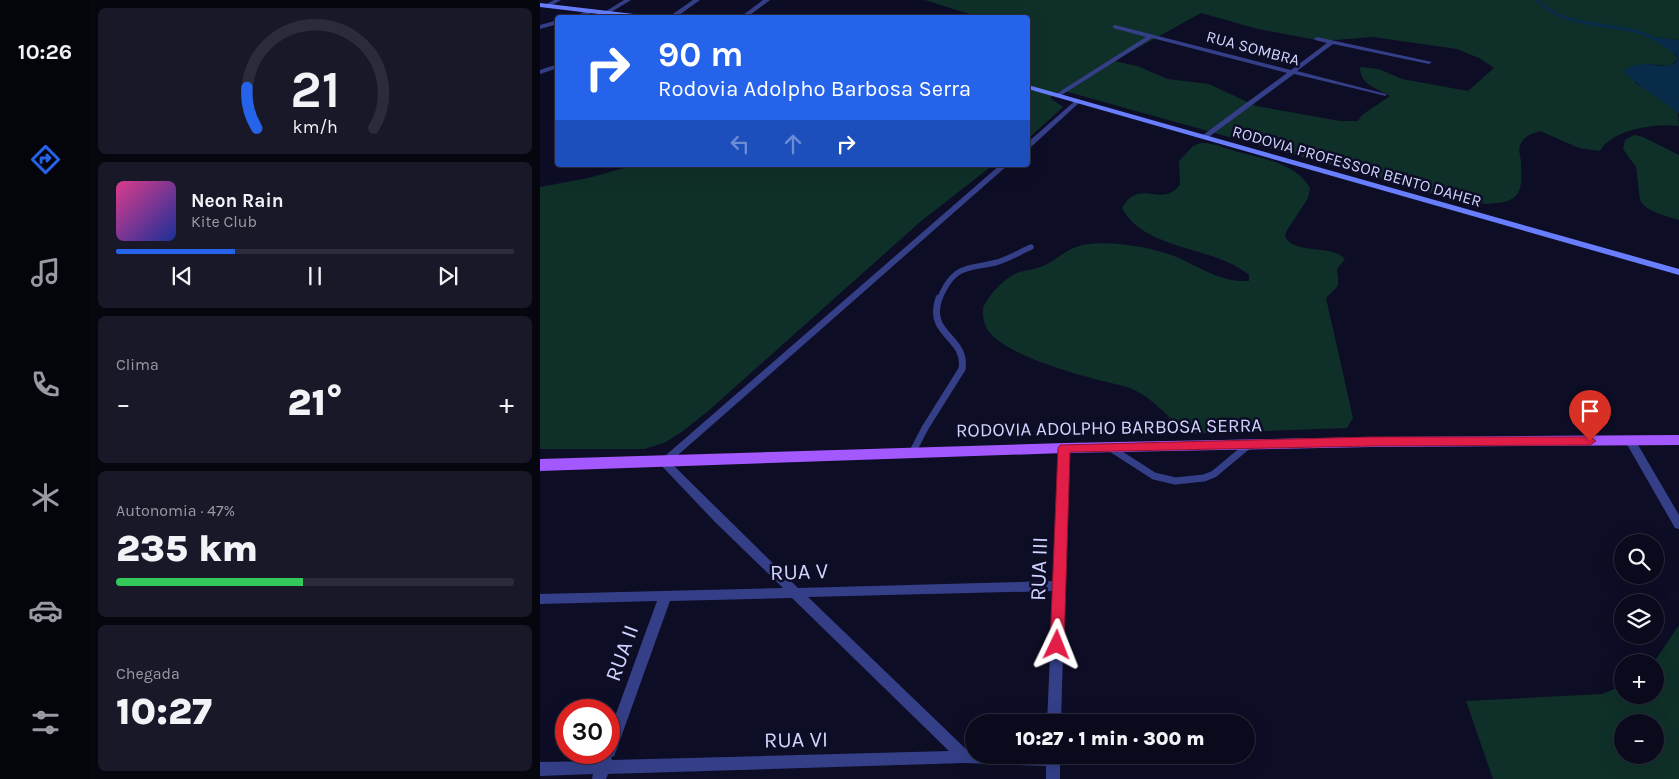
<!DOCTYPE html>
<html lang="pt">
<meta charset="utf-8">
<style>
:root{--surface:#0a0a1c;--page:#181829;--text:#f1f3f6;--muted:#999aa3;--line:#2a2b3b;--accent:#2563eb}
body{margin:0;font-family:Karla,sans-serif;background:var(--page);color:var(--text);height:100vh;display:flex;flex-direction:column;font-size:19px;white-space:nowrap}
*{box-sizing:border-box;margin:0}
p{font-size:16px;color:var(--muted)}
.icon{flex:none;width:28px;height:28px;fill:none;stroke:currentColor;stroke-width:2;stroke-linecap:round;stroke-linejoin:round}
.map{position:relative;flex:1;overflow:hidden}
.drawer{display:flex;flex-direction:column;gap:8px;padding:8px;background:#06060f;width:450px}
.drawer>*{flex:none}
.banner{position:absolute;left:15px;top:15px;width:475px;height:152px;border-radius:5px;box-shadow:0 5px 20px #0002,0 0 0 1px var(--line);background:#2563eb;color:#fff;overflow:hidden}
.buttons{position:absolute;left:1074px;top:534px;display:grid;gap:10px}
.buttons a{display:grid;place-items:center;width:50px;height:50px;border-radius:50%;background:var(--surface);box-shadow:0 5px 20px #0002,0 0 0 1px var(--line);font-size:25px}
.speed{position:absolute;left:15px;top:699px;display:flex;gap:10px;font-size:25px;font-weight:700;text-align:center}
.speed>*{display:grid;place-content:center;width:65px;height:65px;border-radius:50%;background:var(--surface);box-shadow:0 5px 20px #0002,0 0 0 1px var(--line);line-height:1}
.speed .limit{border:8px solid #d22;background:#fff;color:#111}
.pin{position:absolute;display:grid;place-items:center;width:42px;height:42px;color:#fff;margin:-51px -21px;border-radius:50% 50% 50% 0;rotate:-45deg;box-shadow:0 0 5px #0007}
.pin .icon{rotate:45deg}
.me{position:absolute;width:55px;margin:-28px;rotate:2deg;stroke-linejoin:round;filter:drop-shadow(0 0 4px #0008)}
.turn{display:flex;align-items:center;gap:18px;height:105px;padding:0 20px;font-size:22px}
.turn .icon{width:65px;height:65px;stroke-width:2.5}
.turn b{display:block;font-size:35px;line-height:42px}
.lanes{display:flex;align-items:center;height:48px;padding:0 20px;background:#0003;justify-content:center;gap:25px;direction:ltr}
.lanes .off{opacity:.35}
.big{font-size:38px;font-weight:800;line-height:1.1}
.drawer .widget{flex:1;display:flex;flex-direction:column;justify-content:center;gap:8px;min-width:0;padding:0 18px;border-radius:8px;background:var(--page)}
.drawer .dial{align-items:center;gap:0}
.dial svg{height:130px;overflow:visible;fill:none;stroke:var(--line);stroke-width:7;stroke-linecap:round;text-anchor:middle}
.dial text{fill:var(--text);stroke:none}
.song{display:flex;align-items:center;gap:15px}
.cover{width:60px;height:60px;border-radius:8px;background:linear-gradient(135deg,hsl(330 70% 55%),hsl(230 70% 35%))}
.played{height:5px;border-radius:2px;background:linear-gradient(90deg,var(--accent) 30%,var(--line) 30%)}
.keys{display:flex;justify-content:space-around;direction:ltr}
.heat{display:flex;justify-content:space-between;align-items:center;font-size:28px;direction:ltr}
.charge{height:8px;border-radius:4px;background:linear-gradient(90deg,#34c759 47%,var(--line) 0)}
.trip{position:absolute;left:425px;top:714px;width:290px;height:50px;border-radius:25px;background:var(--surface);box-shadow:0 5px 20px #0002,0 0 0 1px var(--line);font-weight:800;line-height:50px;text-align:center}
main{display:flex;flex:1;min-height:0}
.tabs{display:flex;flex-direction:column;width:90px;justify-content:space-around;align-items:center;background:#04040b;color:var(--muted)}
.tabs .icon{width:35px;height:35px}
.tabs .selected{color:var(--accent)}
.tabs b{font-size:22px;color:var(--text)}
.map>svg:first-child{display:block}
.green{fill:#0f3029;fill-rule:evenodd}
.water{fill:#082b4a}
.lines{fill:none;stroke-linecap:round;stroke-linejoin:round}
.stream{stroke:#082b4a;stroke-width:3}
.lane-far1{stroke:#343f88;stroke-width:5.5}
.lane{stroke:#343f88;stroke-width:7}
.street{fill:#343f88;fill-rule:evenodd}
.secondary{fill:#687eff;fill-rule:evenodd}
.primary{fill:#a458ff;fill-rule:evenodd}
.route{fill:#e11d48;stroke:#92132f}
.labels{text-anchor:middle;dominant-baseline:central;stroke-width:5;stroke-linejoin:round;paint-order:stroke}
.far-street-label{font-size:16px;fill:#d1d4ff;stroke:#0d0d26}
.street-label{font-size:19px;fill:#d1d4ff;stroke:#0d0d26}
.near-street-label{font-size:22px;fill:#d1d4ff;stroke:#0d0d26}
</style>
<main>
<nav class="tabs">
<b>10:26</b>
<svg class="icon selected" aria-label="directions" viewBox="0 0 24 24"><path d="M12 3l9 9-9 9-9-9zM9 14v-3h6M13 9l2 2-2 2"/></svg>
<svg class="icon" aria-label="music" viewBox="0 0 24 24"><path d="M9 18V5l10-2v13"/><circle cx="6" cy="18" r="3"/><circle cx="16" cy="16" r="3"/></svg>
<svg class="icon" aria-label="phone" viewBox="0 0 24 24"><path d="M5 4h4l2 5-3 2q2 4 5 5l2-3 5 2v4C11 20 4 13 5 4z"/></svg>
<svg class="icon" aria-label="climate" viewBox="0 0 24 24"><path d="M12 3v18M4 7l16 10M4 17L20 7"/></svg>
<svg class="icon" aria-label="car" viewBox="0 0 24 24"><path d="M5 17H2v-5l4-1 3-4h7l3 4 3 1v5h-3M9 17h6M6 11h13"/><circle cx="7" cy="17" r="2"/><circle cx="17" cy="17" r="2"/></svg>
<svg class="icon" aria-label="filters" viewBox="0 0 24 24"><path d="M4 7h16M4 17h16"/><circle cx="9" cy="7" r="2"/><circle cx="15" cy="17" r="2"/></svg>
</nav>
<section class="drawer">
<div class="widget dial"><svg viewBox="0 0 100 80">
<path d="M14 69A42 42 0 1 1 86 69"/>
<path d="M14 69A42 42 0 0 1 8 44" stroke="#2563eb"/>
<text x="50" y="56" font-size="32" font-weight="700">21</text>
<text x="50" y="72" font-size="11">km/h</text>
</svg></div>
<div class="widget">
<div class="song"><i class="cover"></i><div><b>Neon Rain</b><p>Kite Club</p></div></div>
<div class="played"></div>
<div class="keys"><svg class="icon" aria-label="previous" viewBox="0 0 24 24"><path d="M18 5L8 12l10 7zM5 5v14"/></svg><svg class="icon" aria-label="pause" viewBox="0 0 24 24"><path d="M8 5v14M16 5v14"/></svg><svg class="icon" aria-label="next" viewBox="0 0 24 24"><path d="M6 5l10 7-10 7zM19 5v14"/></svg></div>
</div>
<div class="widget"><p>Clima</p>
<div class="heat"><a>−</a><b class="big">21°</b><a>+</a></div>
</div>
<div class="widget"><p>Autonomia · 47%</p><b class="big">235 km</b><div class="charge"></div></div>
<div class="widget"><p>Chegada</p><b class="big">10:27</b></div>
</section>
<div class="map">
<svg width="1139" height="779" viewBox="0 0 1139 779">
<rect width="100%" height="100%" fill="#0d0d26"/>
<path class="green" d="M 385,0 L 1139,0 L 1139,40 L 1118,37 C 1124,46 1134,50 1138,59 L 1130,66 L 1105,64 L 1095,83 L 1116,94 L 1138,113 L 1139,126 C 1117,123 1072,129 1060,151 L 1039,148 L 1000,131 C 994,133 987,135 983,140 C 977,148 980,154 981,162 C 981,172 983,184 978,193 C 969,209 930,203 915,200 L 521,90 L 510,98 L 523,107 L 488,139 L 488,18 L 439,17 ZM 661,13 L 718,29 L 782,41 L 833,37 L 917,49 L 939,58 L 954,68 L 928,91 L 862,79 L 839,69 L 820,67 C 820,85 837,88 850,96 L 822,115 L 818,121 L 800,121 L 716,106 L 669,84 L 628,79 L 597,66 L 574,61 Z
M 1094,135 L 1103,137 L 1139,155 L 1139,220 C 1127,216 1106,212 1100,200 L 1096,167 L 1083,149 L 1085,140 Z
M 661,143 C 677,143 688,150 703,153 C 726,159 757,165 770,188 L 768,198 L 746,232 L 745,237 C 757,256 790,243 805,259 L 797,269 C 799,289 800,284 786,298 L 813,418 L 807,428 L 645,434 C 630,418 613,398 592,389 C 579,384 565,382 551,378 C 525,371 457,351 446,327 C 443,321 443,314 443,308 C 449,295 463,279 477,273 C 485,270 494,270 503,266 C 517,260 527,248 543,245 C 567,240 611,247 634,256 C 658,266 681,283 709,281 L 709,275 C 673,245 604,251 582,208 C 600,176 623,210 640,184 L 639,161 L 653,146 Z
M 95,165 L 453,165 L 380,222 L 167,412 L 143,431 L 126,442 L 105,449 L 0,449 L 0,187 L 48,178 Z
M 1139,625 L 1139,779 L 953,779 L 926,701 L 1062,694 L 1082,686 L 1082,695 L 1115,695 L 1114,662 ZM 1082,722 L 1115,722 L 1115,755 L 1082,755 Z"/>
<path class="water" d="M 1118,37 L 1139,40 L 1139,114 C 1121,97 1100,89 1083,71 C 1090,67 1095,65 1103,64 C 1115,63 1130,72 1138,59 L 1135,52 L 1116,40 Z"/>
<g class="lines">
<path class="stream" d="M 997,0 C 1024,28 1063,22 1098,32 C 1113,36 1126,46 1139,54"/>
<path class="lane-far1" d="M 399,300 C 414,263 427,270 458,262 C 470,258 480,252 491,247"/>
<path class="lane" d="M 569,447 L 614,476 L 635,481 L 664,478 L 674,474 L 710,444
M 372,453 L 385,428 L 422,369 C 427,336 386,336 399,298"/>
<path class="street" d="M 14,0 L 21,0 L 9,7 L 5,7 L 5,5 Z
M 84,0 L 91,0 L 68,14 L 63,13 Z
M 153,0 L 160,0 L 135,18 L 127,18 Z
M 223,0 L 230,0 L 206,18 L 199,18 Z
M 52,9 L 55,11 L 54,12 L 39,18 L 29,18 Z
M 18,20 L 18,24 L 0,29 L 0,25 Z
M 575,25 L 751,70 L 787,43 L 775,40 L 774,39 L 777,37 L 892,62 L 889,64 L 793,44 L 757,71 L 846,94 L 846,96 L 754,74 L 666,139 L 662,137 L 663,135 L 747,73 L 612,38 L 520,96 L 516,96 L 516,94 L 606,37 L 573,28 L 573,26 Z
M 18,64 L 18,68 L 0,74 L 0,70 Z
M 536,100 L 541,101 L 491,147 L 488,147 L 488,142 Z
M 460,165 L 468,165 L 130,462 L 258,588 L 513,581 L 519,448 L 520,445 L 528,445 L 529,448 L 521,722 L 507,722 L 513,591 L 268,597 L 428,751 L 434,751 L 434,755 L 520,755 L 520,779 L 506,779 L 506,766 L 425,763 L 68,774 L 66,779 L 52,779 L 53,774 L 0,776 L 0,762 L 58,761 L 60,755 L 63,754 L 63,752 L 69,752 L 69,733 L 117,601 L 0,604 L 0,594 L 243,588 L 175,522 L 118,462 ZM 252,598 L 409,751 L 72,760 L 71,757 L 74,756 L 76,751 L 130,601 Z
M 1090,437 L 1094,438 L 1139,515 L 1139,529 L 1135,528 L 1085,441 Z"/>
<path class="secondary" d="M 0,3 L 111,16 L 114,18 L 92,18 L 0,7 Z
M 488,85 L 1139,269 L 1139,275 L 488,89 Z"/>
<path class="primary" d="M 1139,435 L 1139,445 L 832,447 L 524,453 L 0,471 L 0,459 L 524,443 L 832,437 Z"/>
</g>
<path class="route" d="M 832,437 L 1050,437 L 1056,441 L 1050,445 L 832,446 L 530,452 L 524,645 L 522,649 L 517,651 L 512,649 L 510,645 L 518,448 L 520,445 Z"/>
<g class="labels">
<g class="far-street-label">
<text transform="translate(713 48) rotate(15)">RUA SOMBRA</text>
<text transform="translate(817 166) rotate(16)">RODOVIA PROFESSOR BENTO DAHER</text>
</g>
<g class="street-label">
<text transform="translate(569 428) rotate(-1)">RODOVIA ADOLPHO BARBOSA SERRA</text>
</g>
<g class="near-street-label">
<text transform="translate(499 569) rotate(-88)">RUA III</text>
<text transform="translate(259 572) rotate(-2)">RUA V</text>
<text transform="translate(82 653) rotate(-70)">RUA II</text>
<text transform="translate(256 740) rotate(-1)">RUA VI</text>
</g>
</g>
</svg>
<div class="buttons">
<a><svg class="icon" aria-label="search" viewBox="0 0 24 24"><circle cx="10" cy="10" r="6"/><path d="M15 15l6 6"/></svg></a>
<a><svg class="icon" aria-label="layers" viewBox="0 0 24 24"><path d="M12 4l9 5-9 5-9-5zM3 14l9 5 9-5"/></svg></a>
<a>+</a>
<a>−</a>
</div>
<div class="speed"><div class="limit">30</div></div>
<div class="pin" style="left:1050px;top:441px;background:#d93025"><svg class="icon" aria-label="arrive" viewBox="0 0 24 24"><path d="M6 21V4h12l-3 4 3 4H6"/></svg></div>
<svg class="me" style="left:517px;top:645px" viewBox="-20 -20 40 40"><path d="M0-17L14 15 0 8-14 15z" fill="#e11d48" stroke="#fff" stroke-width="4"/></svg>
<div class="trip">10:27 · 1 min · 300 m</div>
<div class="banner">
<div class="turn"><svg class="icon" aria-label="right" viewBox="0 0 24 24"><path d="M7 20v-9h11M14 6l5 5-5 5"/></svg><div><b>90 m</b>Rodovia Adolpho Barbosa Serra</div></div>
<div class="lanes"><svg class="icon off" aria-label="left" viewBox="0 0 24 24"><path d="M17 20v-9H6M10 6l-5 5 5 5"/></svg><svg class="icon off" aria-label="ahead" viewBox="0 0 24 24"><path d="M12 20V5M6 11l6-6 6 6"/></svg><svg class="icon" aria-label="right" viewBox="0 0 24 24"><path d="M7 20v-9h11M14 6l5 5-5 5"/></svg></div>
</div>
</div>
</main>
